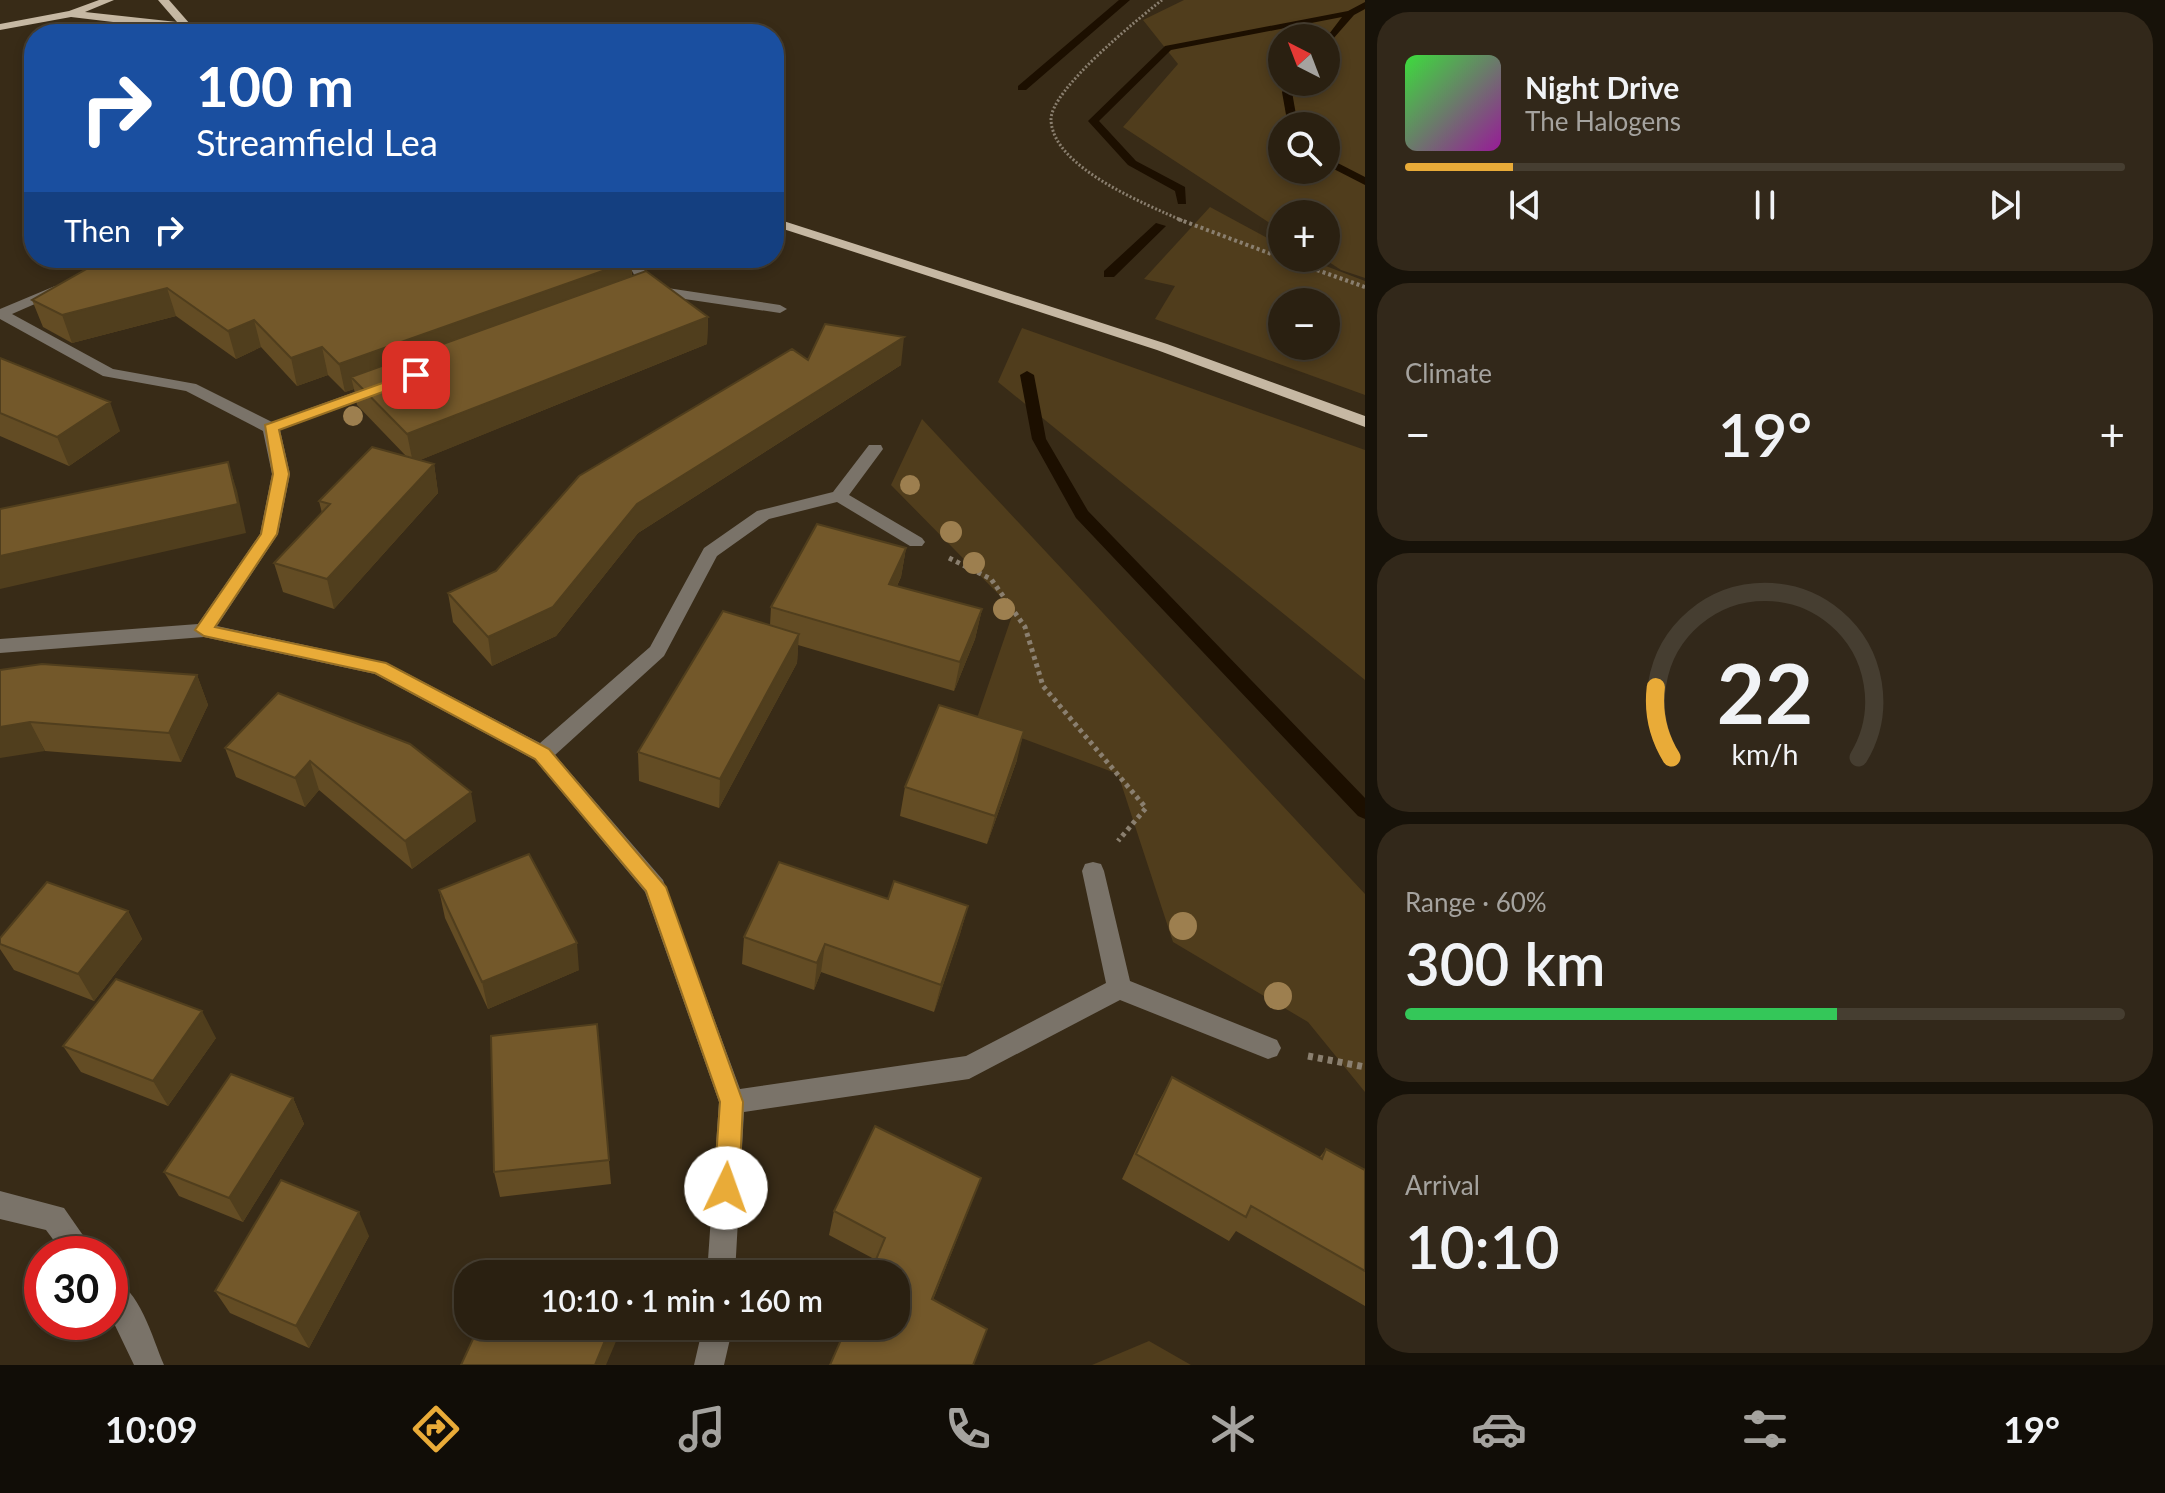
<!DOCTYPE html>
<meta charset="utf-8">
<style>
:root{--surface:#2a2011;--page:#32281a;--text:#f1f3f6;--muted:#a5a39f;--line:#463e31;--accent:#e9ab38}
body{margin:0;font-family:Lato,sans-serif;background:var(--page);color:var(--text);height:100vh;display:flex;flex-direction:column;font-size:30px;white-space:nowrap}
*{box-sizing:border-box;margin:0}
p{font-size:26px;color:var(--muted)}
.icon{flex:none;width:44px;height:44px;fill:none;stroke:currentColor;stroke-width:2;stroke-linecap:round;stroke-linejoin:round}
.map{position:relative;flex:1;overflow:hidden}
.drawer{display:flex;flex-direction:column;gap:12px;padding:12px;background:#171209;width:800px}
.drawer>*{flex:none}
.banner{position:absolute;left:24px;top:24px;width:760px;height:244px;border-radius:32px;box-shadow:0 4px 12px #0003,0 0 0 2px var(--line);background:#1a4fa0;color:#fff;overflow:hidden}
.needle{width:52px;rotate:318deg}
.tools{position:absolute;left:1268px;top:24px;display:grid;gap:16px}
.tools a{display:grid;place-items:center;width:72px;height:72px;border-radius:50%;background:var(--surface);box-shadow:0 4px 12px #0003,0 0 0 2px var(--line);font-size:40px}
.speed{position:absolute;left:24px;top:1236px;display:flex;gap:16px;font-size:40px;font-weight:700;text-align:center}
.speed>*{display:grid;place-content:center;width:104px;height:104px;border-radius:50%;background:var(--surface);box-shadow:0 4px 12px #0003,0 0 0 2px var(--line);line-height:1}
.speed .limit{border:12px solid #d22;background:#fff;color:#111}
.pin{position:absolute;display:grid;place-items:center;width:68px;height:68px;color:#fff;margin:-34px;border-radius:16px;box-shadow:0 4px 12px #0006}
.me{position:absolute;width:88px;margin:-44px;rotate:3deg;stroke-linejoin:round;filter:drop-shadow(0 0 6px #0008)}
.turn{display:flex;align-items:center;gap:28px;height:168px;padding:0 40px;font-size:36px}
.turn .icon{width:104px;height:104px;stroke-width:2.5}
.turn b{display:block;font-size:56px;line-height:68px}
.then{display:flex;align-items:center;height:76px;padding:0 40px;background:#0003;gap:16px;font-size:30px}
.big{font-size:60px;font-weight:600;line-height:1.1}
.drawer .tile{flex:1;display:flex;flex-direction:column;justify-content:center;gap:12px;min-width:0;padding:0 28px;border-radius:32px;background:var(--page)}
.drawer .dial{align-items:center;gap:0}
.dial svg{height:208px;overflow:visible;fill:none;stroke:var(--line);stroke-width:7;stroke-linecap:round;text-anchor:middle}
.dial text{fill:var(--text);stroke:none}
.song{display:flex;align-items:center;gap:24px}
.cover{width:96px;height:96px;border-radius:12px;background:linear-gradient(135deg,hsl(120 70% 55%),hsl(300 70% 35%))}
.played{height:8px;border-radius:4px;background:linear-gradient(90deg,var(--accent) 15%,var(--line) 15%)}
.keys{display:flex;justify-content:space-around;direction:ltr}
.heat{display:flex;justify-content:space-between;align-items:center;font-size:44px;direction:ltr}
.charge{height:12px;border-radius:6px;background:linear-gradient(90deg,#34c759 60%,var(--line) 0)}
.trip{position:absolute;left:454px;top:1260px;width:456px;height:80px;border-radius:32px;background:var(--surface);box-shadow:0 4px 12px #0003,0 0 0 2px var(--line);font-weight:600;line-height:80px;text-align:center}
.dock{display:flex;height:128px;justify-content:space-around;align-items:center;background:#110d07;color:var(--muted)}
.dock .icon{width:56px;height:56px}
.dock .on{color:var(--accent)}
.dock b{font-size:36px;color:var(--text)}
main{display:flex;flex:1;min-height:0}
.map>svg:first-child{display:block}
.green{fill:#503d1c;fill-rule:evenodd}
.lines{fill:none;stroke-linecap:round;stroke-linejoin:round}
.stream{fill:#1c0f00;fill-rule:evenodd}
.path-far3{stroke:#8a7f6f;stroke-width:3;stroke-dasharray:2 2;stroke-linecap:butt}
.path-far2{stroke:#8a7f6f;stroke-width:4;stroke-dasharray:3 3;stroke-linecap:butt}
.path-far1{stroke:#8a7f6f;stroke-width:5;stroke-dasharray:4 4;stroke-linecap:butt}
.path{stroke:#8a7f6f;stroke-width:7;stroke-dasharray:5 5;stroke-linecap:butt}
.minor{fill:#7a7369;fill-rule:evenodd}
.major{fill:#c6b8a3;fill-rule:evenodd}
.tree{fill:#9d7f4f}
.wall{fill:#634c24}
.shaded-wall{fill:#503e1d}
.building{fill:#73582a;stroke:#503e1d;stroke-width:2}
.route{fill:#e9ab38;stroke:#976f24;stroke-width:2}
</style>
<main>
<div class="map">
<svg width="1365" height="1365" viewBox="0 0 1365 1365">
<rect width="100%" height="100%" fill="#382b17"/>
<path class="green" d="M 1184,0 L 1365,0 L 1365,278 L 1341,270 L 1323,258 L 1326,258 L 1326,214 L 1282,214 L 1282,231 L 1123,127 L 1178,64 L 1143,20 ZM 1282,38 L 1326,38 L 1326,82 L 1282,82 ZM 1282,126 L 1326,126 L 1326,170 L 1282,170 Z
M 1210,207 L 1282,246 L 1282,258 L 1305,258 L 1365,281 L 1365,395 L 1155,319 L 1175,286 L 1144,279 ZM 1326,302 L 1326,346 L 1282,346 L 1282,302 Z
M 1022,328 L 1365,450 L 1365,680 L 998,382 Z
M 922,419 L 1365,894 L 1365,1092 L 1308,1022 L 1173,942 L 1118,774 L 976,721 L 1014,610 L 891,485 Z
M 1149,1341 L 1191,1365 L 1092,1365 Z"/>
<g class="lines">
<path class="stream" d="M 1119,0 L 1130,0 L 1026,90 L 1018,90 L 1018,86 Z
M 1365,2 L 1365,9 L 1354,15 L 1326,47 L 1326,38 L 1342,17 L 1171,50 L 1099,121 L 1136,161 L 1185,187 L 1186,204 L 1178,204 L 1175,191 L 1128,165 L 1088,121 L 1165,46 L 1348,11 Z
M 1290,82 L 1300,82 L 1292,92 L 1298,126 L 1288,126 L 1282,92 Z
M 1326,157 L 1365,177 L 1365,185 L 1326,165 Z
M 1156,223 L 1166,226 L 1114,277 L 1104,277 L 1104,271 Z
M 1027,371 L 1034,375 L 1046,439 L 1088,511 L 1365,798 L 1365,819 L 1358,816 L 1076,518 L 1032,439 L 1020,375 Z"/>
<path class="path-far3" d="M 1162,0 C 1138,19 1050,90 1051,120 C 1053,168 1146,204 1183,221"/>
<path class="path-far2" d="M 1178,219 L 1282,258
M 1283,258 L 1365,287"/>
<path class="path-far1" d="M 949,558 L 991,579 L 1025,627 L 1043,686 L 1146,808 L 1118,841"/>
<path class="path" d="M 1308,1056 L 1365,1067"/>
<path class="minor" d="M 625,258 L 637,258 L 654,286 L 780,305 L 787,309 L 780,313 L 644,293 Z
M 55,286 L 60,287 L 60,293 L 12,314 L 113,369 L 196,384 L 272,422 L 374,385 L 386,385 L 386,391 L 280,430 L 290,474 L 278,534 L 217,626 L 387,663 L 540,743 L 650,647 L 704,548 L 757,511 L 833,492 L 869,445 L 881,445 L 883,449 L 849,495 L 922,538 L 925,542 L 922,546 L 910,546 L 837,502 L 769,519 L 717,556 L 664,656 L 555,755 L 663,880 L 740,1089 L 966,1056 L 1106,983 L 1082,871 L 1085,864 L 1093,862 L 1101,864 L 1104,871 L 1130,981 L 1277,1040 L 1281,1048 L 1277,1056 L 1268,1059 L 1120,1000 L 969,1079 L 744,1112 L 735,1274 L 707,1274 L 719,1102 L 645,892 L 535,760 L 375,674 L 204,637 L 0,653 L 0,639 L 198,624 L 260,534 L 272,474 L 263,431 L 186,391 L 103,376 L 0,319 L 0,309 Z
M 0,1191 L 64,1208 L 96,1254 L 64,1254 L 46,1230 L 0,1219 Z
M 110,1277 C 140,1289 152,1337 164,1365 L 134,1365 L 110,1315 Z
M 703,1326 L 733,1326 L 724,1365 L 694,1365 Z"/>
<path class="major" d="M 99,0 L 114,0 L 85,12 L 177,22 L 158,0 L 169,0 L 190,24 L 214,34 L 71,17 L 0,30 L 0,24 L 69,11 Z
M 774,218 L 1167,344 L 1365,416 L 1365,427 L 1157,350 L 774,226 Z"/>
</g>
<g class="tree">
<circle cx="353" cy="416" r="10"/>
<circle cx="910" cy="485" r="10"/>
<circle cx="951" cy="532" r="11"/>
<circle cx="974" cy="563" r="11"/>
<circle cx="1004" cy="609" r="11"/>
<circle cx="1183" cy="926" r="14"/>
<circle cx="1278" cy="996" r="14"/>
</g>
<path class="wall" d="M 106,258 L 631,261 L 632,276 L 708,317 L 707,344 L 420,460 L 434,464 L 438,493 L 334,609 L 283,592 L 274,563 L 322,513 L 319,501 L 406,456 L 357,405 L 354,389 L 345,392 L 328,375 L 297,386 L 261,347 L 236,359 L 176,316 L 72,343 L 43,327 L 32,300 Z
M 0,358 L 120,431 L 69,466 L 0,436 Z
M 808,360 L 901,365 L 638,533 L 556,636 L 492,666 L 453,622 L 448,593 L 496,571 Z
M 906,548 L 901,577 L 897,586 L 982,609 L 975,639 L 954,691 L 798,645 L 797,663 L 719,808 L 639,781 L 638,752 L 770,625 L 771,607 Z
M 0,670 L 197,675 L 208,705 L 181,762 L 45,751 Z
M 278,693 L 476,821 L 412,869 L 319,790 L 305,807 L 236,777 L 225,748 Z
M 1017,760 L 987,844 L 900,816 L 905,787 Z
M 439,890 L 579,970 L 488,1009 L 445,918 Z
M 888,899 L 968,906 L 960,934 L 934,1012 L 821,972 L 814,990 L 742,964 L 744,937 Z
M 128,911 L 142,939 L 94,1001 L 14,970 L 0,949 L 0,938 Z
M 597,1024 L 611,1184 L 500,1197 L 494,1172 Z
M 216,1038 L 168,1106 L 81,1072 L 63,1046 Z
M 1172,1077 L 1319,1158 L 1326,1149 L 1365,1170 L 1365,1306 L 1236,1231 L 1229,1241 L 1122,1179 L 1158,1103 Z
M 293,1098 L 304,1124 L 243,1222 L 179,1196 L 164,1172 Z
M 981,1178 L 933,1300 L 876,1260 L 829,1235 L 834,1211 Z
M 369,1236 L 309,1348 L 230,1313 L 215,1291 Z"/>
<path class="shaded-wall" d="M 631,261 L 632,288 L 351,377 L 354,389 L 345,392 L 339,364 Z
M 167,288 L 176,316 L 72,343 L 62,315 Z
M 708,317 L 707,344 L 413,463 L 407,434 Z
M 254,320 L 261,347 L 236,359 L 228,331 Z
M 904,337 L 901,365 L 638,533 L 556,636 L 492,666 L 488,637 L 637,504 Z
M 322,347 L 328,375 L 297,386 L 291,358 Z
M 110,402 L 120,431 L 69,466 L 57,437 Z
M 228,462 L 237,491 L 246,533 L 0,589 L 0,556 Z
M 434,464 L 438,493 L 334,609 L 327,579 Z
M 906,548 L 901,577 L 884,613 L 889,584 Z
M 982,609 L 975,639 L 954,691 L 960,662 Z
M 799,634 L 797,663 L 719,808 L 720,779 Z
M 197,675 L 208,705 L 181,762 L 169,733 Z
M 30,722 L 45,751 L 0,758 L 0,727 Z
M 1024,731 L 1017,760 L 987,844 L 995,816 Z
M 310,761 L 319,790 L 305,807 L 295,778 Z
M 471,792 L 476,821 L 412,869 L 405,841 Z
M 968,906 L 960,934 L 934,1012 L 941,985 Z
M 128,911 L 142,939 L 94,1001 L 78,974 Z
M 577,943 L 579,970 L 488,1009 L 482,982 Z
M 825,944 L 821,972 L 814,990 L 817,963 Z
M 202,1011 L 216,1038 L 168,1106 L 153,1081 Z
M 293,1098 L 304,1124 L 243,1222 L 229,1198 Z
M 981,1178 L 972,1202 L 924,1321 L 932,1299 Z
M 359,1212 L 369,1236 L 309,1348 L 296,1326 Z
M 611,1326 L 619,1326 L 620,1332 L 606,1365 L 595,1365 Z"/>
<path class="building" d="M 106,258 L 627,258 L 631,261 L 339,364 L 322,347 L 291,358 L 254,320 L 228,331 L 167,288 L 62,315 L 32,300 Z
M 646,271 L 708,317 L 407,434 L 351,377 Z
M 825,324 L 904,337 L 637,504 L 553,607 L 488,637 L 448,593 L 496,571 L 579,476 L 792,349 L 808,360 Z
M 0,358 L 110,402 L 57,437 L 0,413 Z
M 372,447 L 434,464 L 327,579 L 274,563 L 330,504 L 319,501 Z
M 228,462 L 238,504 L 0,556 L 0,509 Z
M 817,524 L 906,548 L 889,584 L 982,609 L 960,662 L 771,607 Z
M 723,611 L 799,634 L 720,779 L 638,752 Z
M 42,664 L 197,675 L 169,733 L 30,722 L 0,727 L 0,670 Z
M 278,693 L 410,744 L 471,792 L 405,841 L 310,761 L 295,778 L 225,748 Z
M 939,705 L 1024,731 L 995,816 L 905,787 Z
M 529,854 L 577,943 L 482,982 L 439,890 Z
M 779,862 L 888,899 L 894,881 L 968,906 L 941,985 L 825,944 L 817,963 L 744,937 Z
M 47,882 L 128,911 L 78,974 L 0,944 L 0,938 Z
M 116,979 L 202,1011 L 153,1081 L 63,1046 Z
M 597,1024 L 609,1160 L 494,1172 L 491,1036 Z
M 231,1074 L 293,1098 L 229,1198 L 164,1172 Z
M 1172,1077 L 1322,1159 L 1326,1149 L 1365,1170 L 1365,1271 L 1251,1206 L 1246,1217 L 1136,1154 Z
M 875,1126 L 981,1178 L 932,1299 L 987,1329 L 973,1365 L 830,1365 L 847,1326 L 896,1326 L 896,1274 L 870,1274 L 885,1238 L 834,1211 Z
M 281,1180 L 359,1212 L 296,1326 L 215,1291 Z
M 507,1265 L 529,1274 L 503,1274 Z
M 479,1326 L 611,1326 L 595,1365 L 461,1365 Z"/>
<path class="route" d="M 416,371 L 423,375 L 421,378 L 279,430 L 289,474 L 277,534 L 215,627 L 386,663 L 549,749 L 666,887 L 743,1102 L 739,1188 L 735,1196 L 726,1200 L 718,1196 L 714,1188 L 720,1102 L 646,891 L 535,759 L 375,673 L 204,636 L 195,630 L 261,534 L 273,474 L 265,425 Z"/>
</svg>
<div class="tools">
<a><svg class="needle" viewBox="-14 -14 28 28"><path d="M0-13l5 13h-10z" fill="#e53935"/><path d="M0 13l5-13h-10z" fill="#a5a39f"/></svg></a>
<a><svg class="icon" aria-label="search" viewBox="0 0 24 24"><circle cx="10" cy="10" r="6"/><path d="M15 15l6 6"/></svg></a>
<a>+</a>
<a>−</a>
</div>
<div class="speed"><div class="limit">30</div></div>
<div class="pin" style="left:416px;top:375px;background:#d93025"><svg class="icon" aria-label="arrive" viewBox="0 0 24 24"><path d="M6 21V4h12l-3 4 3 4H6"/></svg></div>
<svg class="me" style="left:726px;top:1188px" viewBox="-20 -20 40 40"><circle r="19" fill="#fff"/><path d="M0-13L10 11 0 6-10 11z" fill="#e9ab38"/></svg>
<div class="trip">10:10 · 1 min · 160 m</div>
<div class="banner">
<div class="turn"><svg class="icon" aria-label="right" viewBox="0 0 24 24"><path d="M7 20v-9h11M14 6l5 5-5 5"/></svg><div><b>100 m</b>Streamfield Lea</div></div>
<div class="then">Then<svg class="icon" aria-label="right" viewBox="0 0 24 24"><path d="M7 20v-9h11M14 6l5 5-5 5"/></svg></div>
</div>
</div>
<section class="drawer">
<div class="tile">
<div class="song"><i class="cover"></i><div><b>Night Drive</b><p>The Halogens</p></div></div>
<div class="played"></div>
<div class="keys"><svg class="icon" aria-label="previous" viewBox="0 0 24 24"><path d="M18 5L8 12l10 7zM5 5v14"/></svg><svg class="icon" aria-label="pause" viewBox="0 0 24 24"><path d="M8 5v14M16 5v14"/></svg><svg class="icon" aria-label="next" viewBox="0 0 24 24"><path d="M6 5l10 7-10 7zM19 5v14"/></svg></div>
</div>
<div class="tile"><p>Climate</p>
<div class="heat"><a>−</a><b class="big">19°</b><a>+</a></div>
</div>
<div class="tile dial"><svg viewBox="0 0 100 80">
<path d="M14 69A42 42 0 1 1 86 69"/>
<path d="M14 69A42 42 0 0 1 8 42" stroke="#e9ab38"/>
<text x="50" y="56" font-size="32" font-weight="700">22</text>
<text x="50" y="72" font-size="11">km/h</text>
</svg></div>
<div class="tile"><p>Range · 60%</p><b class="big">300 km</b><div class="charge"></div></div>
<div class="tile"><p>Arrival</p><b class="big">10:10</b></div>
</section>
</main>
<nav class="dock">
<b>10:09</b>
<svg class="icon on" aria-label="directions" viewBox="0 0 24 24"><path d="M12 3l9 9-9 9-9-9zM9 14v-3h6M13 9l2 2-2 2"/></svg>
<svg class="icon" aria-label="music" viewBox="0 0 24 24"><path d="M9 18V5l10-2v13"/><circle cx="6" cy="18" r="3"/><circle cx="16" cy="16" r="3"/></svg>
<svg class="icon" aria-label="phone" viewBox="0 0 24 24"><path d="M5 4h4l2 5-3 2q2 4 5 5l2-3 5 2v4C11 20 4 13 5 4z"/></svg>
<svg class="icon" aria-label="climate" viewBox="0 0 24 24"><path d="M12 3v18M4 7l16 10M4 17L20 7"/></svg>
<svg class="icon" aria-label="car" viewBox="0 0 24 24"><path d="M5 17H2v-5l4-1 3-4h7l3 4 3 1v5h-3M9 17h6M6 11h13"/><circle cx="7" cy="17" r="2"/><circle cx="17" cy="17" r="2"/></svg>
<svg class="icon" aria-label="filters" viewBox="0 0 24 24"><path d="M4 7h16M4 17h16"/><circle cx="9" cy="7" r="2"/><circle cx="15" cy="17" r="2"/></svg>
<b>19°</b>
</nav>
